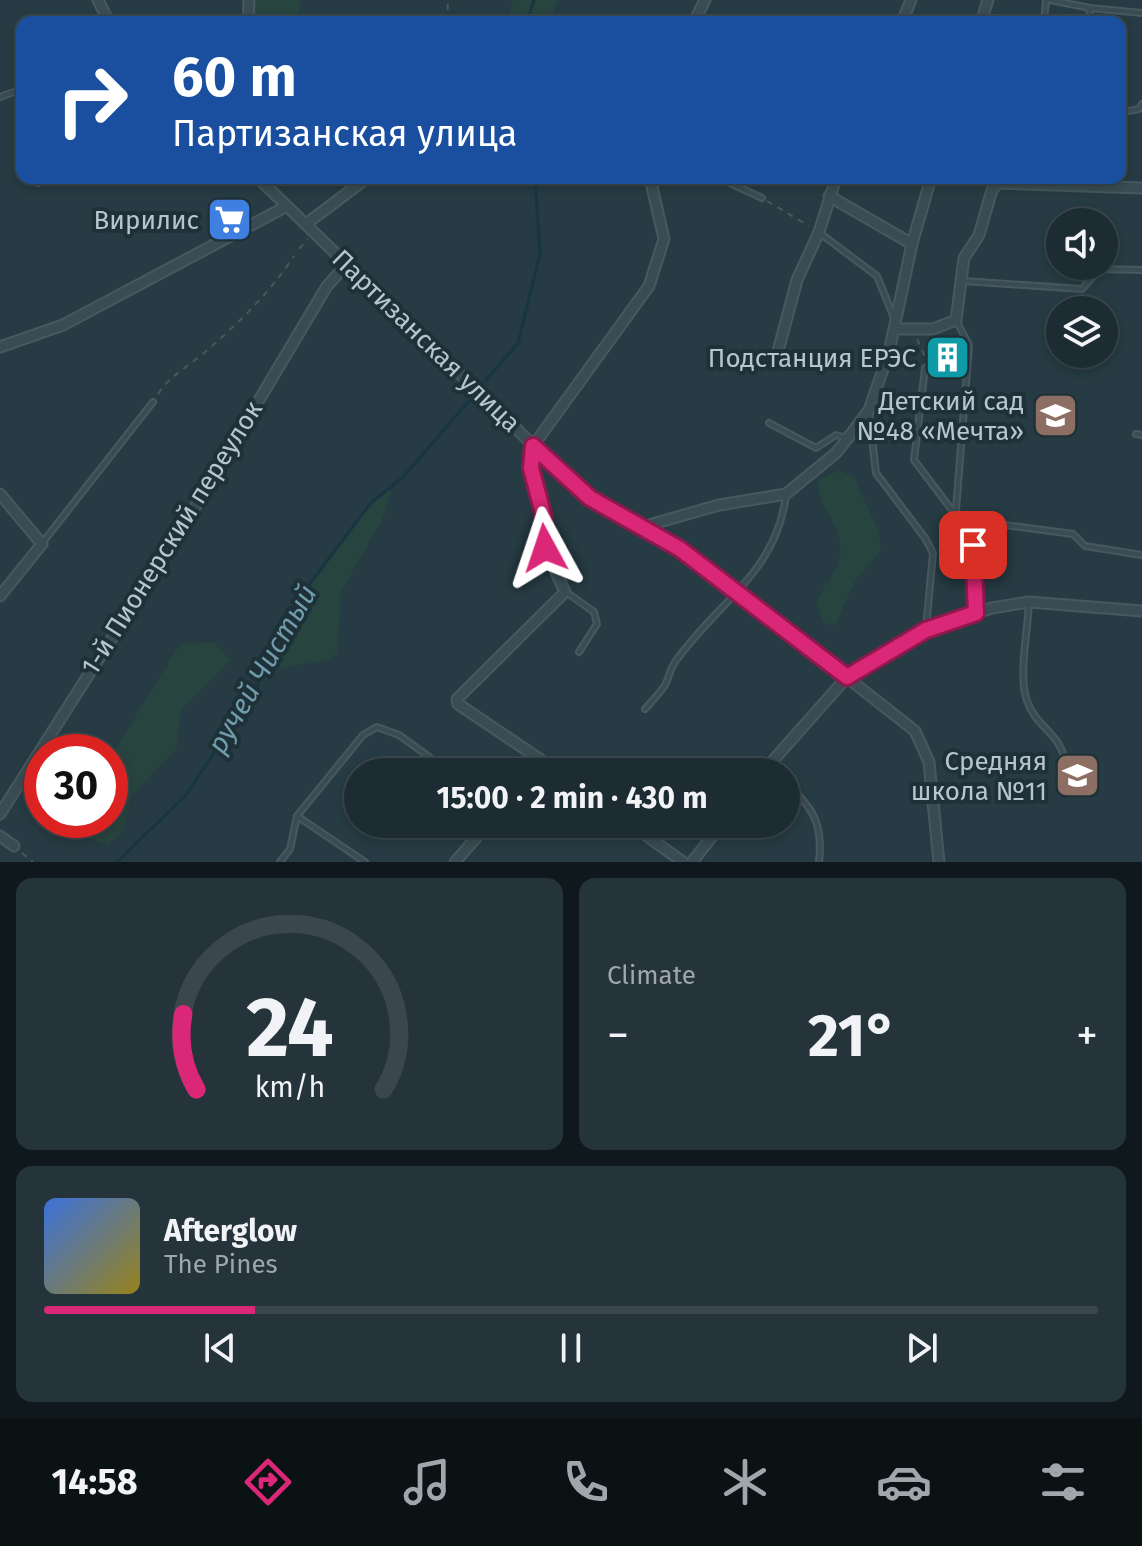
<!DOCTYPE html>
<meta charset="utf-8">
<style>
:root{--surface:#1c2c32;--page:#25343a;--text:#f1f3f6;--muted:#a0a7ac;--line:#3a484d;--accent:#db2777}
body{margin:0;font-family:"Fira Sans",sans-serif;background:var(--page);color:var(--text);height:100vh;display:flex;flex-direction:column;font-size:30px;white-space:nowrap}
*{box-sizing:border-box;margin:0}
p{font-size:26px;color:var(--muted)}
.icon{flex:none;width:44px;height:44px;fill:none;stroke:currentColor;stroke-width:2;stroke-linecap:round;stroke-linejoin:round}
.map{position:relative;height:862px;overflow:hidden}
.details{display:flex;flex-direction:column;gap:16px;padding:16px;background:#0f181c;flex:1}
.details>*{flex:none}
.hud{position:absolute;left:16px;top:16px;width:1110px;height:168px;border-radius:16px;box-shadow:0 4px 12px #0003,0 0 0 2px var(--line);background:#1a4fa0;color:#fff;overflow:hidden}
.controls{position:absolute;left:1046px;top:208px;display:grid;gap:16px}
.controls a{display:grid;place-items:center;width:72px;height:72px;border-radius:50%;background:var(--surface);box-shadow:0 4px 12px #0003,0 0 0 2px var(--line);font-size:40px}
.speed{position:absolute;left:24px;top:734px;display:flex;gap:16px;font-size:40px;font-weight:700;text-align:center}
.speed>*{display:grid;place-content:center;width:104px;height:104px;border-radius:50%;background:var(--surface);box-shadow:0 4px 12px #0003,0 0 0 2px var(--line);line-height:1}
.speed .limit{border:12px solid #d22;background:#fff;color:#111}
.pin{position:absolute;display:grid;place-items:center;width:68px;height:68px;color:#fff;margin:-34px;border-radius:16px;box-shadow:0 4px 12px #0006}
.me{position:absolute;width:88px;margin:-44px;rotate:355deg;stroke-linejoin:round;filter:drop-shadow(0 0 6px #0008)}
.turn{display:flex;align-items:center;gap:28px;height:168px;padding:0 24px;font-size:36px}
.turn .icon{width:104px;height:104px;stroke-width:2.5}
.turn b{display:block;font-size:56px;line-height:68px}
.big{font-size:60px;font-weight:700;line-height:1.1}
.details .card{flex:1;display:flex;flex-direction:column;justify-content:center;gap:12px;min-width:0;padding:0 28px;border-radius:16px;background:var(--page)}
.details .dial{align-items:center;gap:0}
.dial svg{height:208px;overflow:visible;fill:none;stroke:var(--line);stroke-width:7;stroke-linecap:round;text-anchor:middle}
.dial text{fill:var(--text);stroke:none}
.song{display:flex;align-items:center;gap:24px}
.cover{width:96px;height:96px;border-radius:12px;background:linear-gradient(135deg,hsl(220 70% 55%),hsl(50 70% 35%))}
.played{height:8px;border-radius:4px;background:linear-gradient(90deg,var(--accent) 20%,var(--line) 20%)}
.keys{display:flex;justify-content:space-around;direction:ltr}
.heat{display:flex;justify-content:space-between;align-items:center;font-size:44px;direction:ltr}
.details .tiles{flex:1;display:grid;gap:16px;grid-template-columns:1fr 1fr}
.card:last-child{grid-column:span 2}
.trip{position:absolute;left:344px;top:758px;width:456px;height:80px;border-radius:40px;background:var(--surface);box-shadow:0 4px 12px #0003,0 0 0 2px var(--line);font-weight:700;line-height:80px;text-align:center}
.tabs{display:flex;height:128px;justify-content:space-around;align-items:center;background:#0b1214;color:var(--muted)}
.tabs .icon{width:56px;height:56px}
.tabs .on{color:var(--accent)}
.tabs b{font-size:36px;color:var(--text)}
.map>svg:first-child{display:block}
.green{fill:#28443f}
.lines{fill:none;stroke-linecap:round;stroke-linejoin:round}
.stream{stroke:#183642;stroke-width:3}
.service-casing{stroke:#47585f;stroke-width:8}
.minor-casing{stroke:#47585f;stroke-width:13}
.path{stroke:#415c56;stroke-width:2;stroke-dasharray:6 6;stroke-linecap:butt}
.service{stroke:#3a4c53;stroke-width:4}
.minor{stroke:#3a4c53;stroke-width:9}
.route-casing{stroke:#8e194d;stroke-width:20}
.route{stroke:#db2777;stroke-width:14}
.labels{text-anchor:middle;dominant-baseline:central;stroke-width:8;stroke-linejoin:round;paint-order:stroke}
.poi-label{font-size:26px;fill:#b7c6cc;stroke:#1f3138;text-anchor:end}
.street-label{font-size:26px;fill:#b7c6cc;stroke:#1f3138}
.water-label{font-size:28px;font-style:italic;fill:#709cac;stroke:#1f3138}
</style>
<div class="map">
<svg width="1142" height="862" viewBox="0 0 1142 862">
<rect width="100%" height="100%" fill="#263b43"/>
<path class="green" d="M 253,0 L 300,0 L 298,22 L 252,22 Z
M 513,0 L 559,0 L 548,22 L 507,22 Z
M 838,470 L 854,477 L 879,533 L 881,550 L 855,581 L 835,626 L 823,622 L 816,603 C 821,590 835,573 838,565 C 850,526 816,512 818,481 Z
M 391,487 L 385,514 L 341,592 L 337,654 L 327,660 L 276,669 L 256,689 L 287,614 L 370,504 Z
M 213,642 L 231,660 L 181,709 L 176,749 L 132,796 L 123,831 L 108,845 L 57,828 L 58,820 L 110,820 L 110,758 L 180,644 Z"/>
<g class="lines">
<path class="stream" d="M 527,22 L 534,0
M 485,381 L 518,343 L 540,254 L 535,178
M 117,862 L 186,795 L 256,689 L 287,614 L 370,504 L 403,477 L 468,402"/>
<defs>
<path id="service" d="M 1050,0 L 1090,8 L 1089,22
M 1090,8 L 1142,13
M 1044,22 L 1046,0
M 0,97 L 22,89
M 1120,117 L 1123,112 L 1139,109 L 1142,104
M 719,178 L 762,198
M 38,183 L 42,178
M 821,234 L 877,276 L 894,318
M 964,281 L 1082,289 L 1100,269 L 1142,270
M 925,368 L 914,460 L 970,534 L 975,611
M 869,412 L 876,473 L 925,538 L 933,553 L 926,628
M 769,423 L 816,448 L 836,435 L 847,438
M 1136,434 L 1142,435
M 956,510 L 969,345 L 956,320
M 983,522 L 1073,534 L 1085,546 L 1142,555
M 43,542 L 153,402
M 566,592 L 594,612 L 597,624 L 579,652
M 1029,602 C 1028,630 1018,676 1027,701 C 1038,731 1061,730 1067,769
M 645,709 C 652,701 660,693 665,685 C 669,678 670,669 675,662 C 717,602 775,575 786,496
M 786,783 C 814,808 823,825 819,862
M 297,816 L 365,862
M 280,862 L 290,849 L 297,816 L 363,735 L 377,727 L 399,735 L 450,772"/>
<path id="minor" d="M 98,0 L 109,22
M 248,22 L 249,0
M 694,22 L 705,0
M 902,22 L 911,0
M 981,22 L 988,0
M 258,178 L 570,481 L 590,498 L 713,572 L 915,731 L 929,762 L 939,862
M 829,196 L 912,244
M 306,224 L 367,178
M 896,329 L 933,329 L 956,320 L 964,258 L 979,235 L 992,190 L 998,183 L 1142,188
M 0,347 L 63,325 L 287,206
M 778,351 L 797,280 L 819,232 L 836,178
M 0,494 L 42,544 L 0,596
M 642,527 L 719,505 L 786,494 L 836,453 L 848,438 L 869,410 L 889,352 L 912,244 L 931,178
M 535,772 L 544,762
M 559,772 L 458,704 L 457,699 L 565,592 L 545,548 L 544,517 L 531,468 L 533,446 L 649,286 L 664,239 L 650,178
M 763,772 L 847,677 L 926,630 L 992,608 L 1029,602 L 1142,611
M 0,814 L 194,509 L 327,286 L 347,264
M 630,824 L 683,862
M 0,836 L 14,846
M 455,862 L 488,824
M 692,862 L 722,824"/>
</defs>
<use href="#service" class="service-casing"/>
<use href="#minor" class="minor-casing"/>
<path class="path" d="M 447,22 L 448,0
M 767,201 L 809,226
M 299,249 L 308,239
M 917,339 L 926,359
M 158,394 C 169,377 184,369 199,357 C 234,328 270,293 294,256
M 22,853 L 33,862"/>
<use href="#service" class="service"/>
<use href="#minor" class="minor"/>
</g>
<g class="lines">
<defs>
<path id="route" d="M 545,548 L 544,517 L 531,468 L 533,446 L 590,498 L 680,549 L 847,677 L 926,630 L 976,613 L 973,545"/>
</defs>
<use href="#route" class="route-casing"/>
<use href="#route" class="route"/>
</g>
<defs>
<symbol id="supermarket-square" viewBox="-11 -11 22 22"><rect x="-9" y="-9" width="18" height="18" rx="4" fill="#3f7fe0" stroke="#1f3138"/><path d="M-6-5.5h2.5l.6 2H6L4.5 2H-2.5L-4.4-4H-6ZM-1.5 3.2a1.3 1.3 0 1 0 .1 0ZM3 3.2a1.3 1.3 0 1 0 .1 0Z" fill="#fff"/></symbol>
<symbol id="building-square" viewBox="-11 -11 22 22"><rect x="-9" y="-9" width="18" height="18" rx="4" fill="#0f9aa8" stroke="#1f3138"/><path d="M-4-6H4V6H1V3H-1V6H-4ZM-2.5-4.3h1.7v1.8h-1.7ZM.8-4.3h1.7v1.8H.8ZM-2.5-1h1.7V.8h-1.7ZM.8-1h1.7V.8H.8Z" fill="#fff"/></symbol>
<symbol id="school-square" viewBox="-11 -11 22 22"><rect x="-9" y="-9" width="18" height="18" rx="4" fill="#8d6e63" stroke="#1f3138"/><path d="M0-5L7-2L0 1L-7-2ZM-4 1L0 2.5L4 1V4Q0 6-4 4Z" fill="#fff"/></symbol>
</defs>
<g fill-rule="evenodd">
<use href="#supermarket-square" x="204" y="194" width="51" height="51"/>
<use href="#building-square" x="922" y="332" width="51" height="51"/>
<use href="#school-square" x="1030" y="390" width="51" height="51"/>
<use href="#school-square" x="1052" y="750" width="51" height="51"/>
</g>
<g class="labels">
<g class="poi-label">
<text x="199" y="220">Вирилис</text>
<text x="916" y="358">Подстанция ЕРЭС</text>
<text x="1024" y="401">Детский сад<tspan x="1024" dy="30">№48 «Мечта»</tspan></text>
<text x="1047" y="761">Средняя<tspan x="1047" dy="30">школа №11</tspan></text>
</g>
<g class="street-label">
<text transform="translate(426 341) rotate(44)">Партизанская улица</text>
<text transform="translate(172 538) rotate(-58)">1-й Пионерский переулок</text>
</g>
<g class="water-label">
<text transform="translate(262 669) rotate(-60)">ручей Чистый</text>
</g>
</g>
</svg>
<div class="controls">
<a><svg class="icon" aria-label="sound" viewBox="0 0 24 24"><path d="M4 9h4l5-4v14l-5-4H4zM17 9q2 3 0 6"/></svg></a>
<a><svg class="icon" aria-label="layers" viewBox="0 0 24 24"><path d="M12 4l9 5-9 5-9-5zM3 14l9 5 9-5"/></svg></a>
</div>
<div class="speed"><div class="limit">30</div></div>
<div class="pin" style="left:973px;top:545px;background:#d93025"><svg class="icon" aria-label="arrive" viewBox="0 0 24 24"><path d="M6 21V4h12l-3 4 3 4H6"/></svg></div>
<svg class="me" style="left:545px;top:548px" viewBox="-20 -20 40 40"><path d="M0-17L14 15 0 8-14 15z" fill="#db2777" stroke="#fff" stroke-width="4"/></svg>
<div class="trip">15:00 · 2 min · 430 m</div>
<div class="hud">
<div class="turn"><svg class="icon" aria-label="right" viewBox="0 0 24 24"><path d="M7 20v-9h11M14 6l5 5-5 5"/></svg><div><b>60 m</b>Партизанская улица</div></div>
</div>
</div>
<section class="details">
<div class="tiles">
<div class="card dial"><svg viewBox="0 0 100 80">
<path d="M14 69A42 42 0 1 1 86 69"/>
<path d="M14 69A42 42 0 0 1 9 40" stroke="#db2777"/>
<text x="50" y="56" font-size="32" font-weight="700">24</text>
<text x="50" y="72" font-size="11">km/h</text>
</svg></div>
<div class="card"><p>Climate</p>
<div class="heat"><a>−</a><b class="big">21°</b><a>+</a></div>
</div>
<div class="card">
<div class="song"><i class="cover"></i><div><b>Afterglow</b><p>The Pines</p></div></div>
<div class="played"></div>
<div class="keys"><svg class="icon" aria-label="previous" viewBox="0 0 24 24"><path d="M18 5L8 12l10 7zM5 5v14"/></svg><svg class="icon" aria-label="pause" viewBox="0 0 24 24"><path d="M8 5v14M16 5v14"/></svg><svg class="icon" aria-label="next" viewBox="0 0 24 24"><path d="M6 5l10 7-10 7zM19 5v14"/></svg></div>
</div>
</div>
</section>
<nav class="tabs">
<b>14:58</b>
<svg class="icon on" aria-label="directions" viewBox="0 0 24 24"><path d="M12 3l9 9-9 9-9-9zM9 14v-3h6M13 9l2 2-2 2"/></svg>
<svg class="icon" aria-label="music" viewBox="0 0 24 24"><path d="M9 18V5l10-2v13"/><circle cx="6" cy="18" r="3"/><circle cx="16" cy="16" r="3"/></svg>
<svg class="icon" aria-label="phone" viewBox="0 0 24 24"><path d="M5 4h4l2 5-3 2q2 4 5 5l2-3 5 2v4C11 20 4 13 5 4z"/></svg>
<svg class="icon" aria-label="climate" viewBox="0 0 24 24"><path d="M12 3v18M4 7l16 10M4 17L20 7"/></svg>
<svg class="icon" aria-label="car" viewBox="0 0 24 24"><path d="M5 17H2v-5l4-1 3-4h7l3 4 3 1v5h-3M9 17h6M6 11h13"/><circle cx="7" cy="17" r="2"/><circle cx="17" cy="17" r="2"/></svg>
<svg class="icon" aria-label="filters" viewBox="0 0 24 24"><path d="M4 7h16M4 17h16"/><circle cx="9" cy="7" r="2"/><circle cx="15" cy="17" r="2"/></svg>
</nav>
